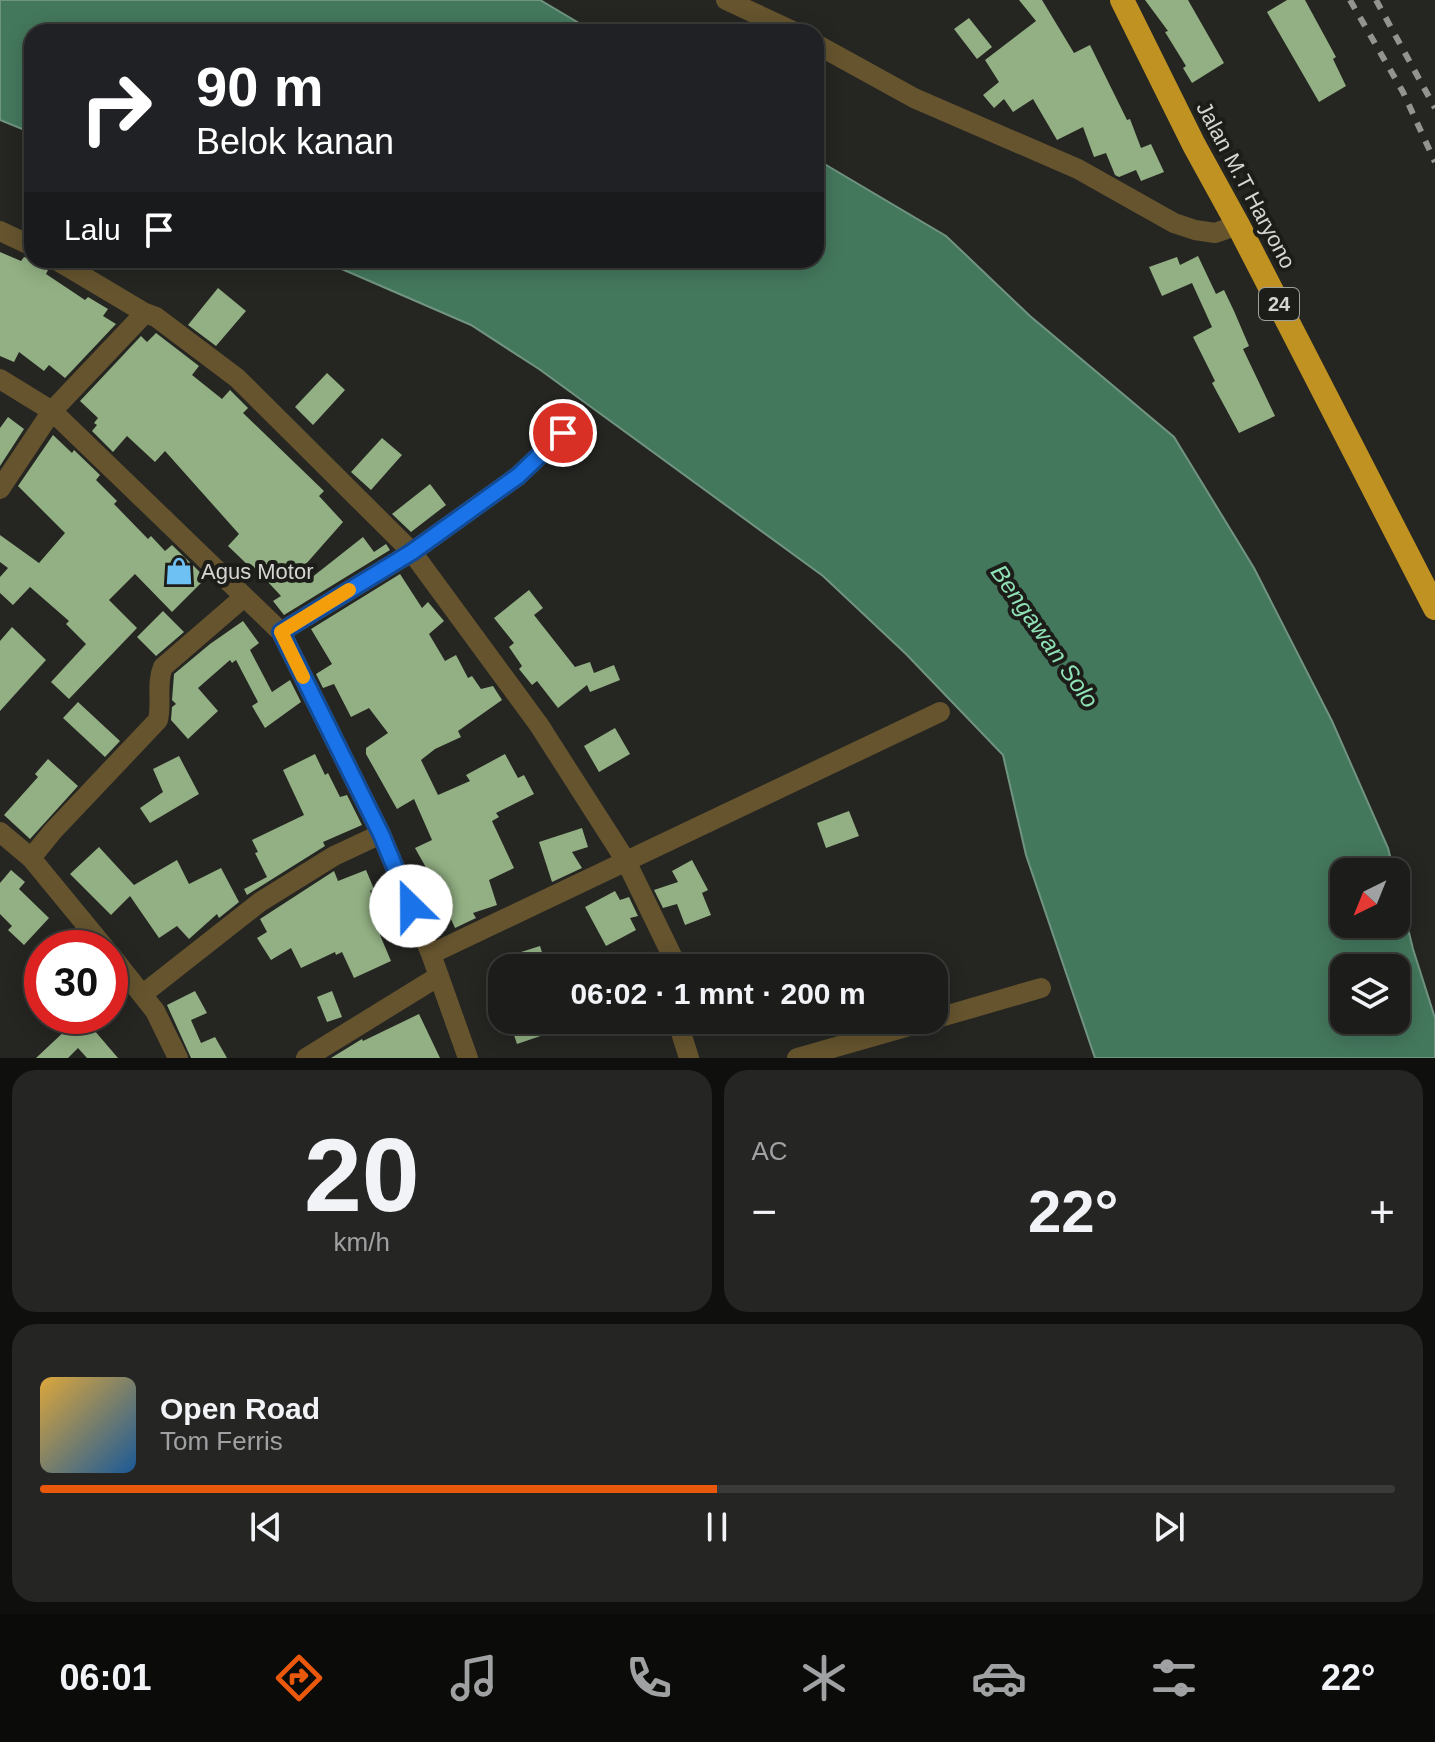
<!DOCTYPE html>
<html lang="id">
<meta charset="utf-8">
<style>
:root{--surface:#1c1c1a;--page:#252523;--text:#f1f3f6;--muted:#a0a1a2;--line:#3a3a39;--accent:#ea580c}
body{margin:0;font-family:Arial,sans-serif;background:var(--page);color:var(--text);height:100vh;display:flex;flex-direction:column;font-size:30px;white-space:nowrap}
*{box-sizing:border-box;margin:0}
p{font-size:26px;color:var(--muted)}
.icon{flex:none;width:44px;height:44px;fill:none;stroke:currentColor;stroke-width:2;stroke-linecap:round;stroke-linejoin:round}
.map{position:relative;height:1058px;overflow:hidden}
.panel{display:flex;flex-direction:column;gap:12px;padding:12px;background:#0f0f0e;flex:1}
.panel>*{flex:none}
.top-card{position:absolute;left:24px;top:24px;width:800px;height:244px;border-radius:24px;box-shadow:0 4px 20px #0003,0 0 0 2px var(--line);background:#202124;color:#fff;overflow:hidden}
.needle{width:52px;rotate:223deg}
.buttons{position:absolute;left:1330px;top:858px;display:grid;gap:16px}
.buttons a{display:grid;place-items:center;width:80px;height:80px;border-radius:16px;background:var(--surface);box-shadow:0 4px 20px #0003,0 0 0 2px var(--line);font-size:40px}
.speed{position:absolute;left:24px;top:930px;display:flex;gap:16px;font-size:40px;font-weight:700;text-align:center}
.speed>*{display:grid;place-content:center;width:104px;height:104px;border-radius:50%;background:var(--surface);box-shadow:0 4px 20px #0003,0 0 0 2px var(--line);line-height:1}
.speed .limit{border:12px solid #d22;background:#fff;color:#111}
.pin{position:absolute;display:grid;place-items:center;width:68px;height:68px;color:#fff;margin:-34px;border:4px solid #fff;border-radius:50%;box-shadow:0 2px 8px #0007}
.me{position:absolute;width:88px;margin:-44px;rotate:337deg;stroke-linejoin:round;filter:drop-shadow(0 0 6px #0008)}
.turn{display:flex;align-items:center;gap:28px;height:168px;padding:0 40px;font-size:36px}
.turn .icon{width:104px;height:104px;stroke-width:2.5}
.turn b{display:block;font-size:56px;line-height:68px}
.then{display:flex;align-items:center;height:76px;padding:0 40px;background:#0003;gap:16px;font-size:30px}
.big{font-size:60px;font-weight:700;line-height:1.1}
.panel .tile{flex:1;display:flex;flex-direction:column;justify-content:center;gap:12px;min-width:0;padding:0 28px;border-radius:24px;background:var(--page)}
.panel .dial{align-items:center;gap:0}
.dial b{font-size:104px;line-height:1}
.song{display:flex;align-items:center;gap:24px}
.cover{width:96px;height:96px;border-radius:12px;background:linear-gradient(135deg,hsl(40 70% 55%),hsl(210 70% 35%))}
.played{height:8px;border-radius:4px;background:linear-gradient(90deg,var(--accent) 50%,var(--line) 50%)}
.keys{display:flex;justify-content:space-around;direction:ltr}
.heat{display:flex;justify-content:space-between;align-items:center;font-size:44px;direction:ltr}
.panel .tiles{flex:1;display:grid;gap:12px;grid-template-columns:1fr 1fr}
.tile:last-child{grid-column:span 2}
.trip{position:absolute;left:488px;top:954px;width:460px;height:80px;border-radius:24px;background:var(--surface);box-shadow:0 4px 20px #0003,0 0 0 2px var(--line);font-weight:700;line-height:80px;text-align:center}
.dock{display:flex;height:128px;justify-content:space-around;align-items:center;background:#0b0b0a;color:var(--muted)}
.dock .icon{width:56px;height:56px}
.dock .on{color:var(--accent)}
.dock b{font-size:36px;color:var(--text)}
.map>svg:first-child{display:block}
.water{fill:#44785d;stroke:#709480;stroke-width:2;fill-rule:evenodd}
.building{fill:#92b083}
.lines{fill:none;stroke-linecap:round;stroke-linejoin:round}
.street{stroke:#65542e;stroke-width:20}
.highway{stroke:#bf9222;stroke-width:24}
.rail{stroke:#939390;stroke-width:6;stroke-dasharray:10 10;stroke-linecap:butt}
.route-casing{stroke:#114b97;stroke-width:20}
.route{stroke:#1a73e8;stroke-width:14}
.slow{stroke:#f59e0b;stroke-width:14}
.labels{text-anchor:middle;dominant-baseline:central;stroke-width:8;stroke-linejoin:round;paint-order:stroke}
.shield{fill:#1c1c18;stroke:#9e9e9b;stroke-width:2}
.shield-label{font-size:20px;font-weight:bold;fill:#d5d5d3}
.street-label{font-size:22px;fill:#d5d5d3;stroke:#1c1c18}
.poi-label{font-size:22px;fill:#d5d5d3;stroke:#1c1c18;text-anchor:start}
.water-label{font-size:24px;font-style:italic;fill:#8fe1b6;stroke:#1c1c18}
</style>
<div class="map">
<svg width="1435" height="1058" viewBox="0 0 1435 1058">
<rect width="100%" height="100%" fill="#252522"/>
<path class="water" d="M 0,0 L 540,0 L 594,32 L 32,32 L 32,133 L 0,120 Z
M 816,159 L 946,236 L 1030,316 L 1174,437 L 1254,568 L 1332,721 L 1388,848 L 1394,872 L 1344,872 L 1344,924 L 1396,924 L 1396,880 L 1413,949 L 1435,1018 L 1435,1058 L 1095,1058 L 1026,855 L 1003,755 L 906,654 L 823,576 L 539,369 L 471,325 L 321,260 L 816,260 ZM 1344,968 L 1396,968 L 1396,1020 L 1344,1020 Z"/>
<path class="building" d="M 1019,0 L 1042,0 L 1074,53 L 1090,45 L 1127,120 L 1130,119 L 1141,148 L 1151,144 L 1164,172 L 1141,181 L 1136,170 L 1119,177 L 1115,175 L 1106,153 L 1094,157 L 1083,127 L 1057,140 L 1033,99 L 1013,112 L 1004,99 L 994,108 L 983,95 L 999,82 L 985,60 L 1036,21 Z
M 1145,0 L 1188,0 L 1224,63 L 1192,83 L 1183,68 L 1186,66 L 1165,32 L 1168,31 Z
M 1287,0 L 1305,0 L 1336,57 L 1333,59 L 1346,86 L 1319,102 L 1267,12 Z
M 969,18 L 992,47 L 977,59 L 954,29 Z
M 0,252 L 21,261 L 24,257 L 35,260 L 48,270 L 46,274 L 85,300 L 88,297 L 108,309 L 103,316 L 116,324 L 65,378 L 49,365 L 44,371 L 19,352 L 14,362 L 0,356 Z
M 1198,256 L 1216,294 L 1224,290 L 1234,311 L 1249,346 L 1243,349 L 1275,416 L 1239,433 L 1212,383 L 1215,381 L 1193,337 L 1212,327 L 1192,283 L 1162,296 L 1149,267 L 1177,257 L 1180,265 Z
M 218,288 L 246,311 L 216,346 L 188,325 Z
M 156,333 L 199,366 L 192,375 L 222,399 L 230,390 L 248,408 L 243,413 L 324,491 L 319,496 L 343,522 L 298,573 L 306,582 L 363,537 L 374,552 L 386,544 L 390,550 L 284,615 L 273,601 L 281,596 L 253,566 L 251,568 L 228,546 L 239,534 L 165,451 L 155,462 L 127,436 L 113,452 L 92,431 L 97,425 L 94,423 L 98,418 L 80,401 L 141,336 L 147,342 Z
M 327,373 L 345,390 L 313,425 L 295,407 Z
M 8,417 L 24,429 L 0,466 L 0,428 Z
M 53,435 L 72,453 L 74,450 L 100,475 L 96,480 L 117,501 L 114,504 L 148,539 L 151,536 L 165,551 L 172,545 L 206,578 L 172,612 L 135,574 L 109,600 L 137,628 L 69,699 L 51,682 L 86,644 L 66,624 L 69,621 L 30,587 L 13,605 L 0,593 L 0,577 L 8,568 L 0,562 L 0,535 L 39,563 L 65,533 L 18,486 Z
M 382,438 L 402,455 L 371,490 L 351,472 Z
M 430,484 L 446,505 L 411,532 L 392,514 Z
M 400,574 L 422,608 L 428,602 L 444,621 L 429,634 L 445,661 L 456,655 L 468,678 L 472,676 L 481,689 L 493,686 L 502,700 L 458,731 L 461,737 L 435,749 L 421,760 L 438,795 L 470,781 L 466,775 L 505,754 L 518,778 L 524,775 L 534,794 L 496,813 L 499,817 L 492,821 L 514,868 L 489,880 L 497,905 L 473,913 L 476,918 L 455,928 L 440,895 L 432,899 L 424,884 L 433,880 L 415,848 L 432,840 L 414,799 L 397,809 L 366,754 L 366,748 L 388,733 L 369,708 L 351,717 L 334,684 L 323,688 L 316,674 L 332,664 L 311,629 Z
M 529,590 L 543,608 L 534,615 L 575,667 L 590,662 L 594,673 L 614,665 L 620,680 L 590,692 L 587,685 L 558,708 L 537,681 L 532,685 L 519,669 L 522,666 L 509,647 L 514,643 L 494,618 Z
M 163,611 L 184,632 L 156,656 L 137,637 Z
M 243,621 L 259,643 L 250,650 L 272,692 L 290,680 L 301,702 L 265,728 L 252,706 L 258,702 L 236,660 L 232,663 L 230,660 L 198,688 L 218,711 L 188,739 L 171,720 L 172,707 L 176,704 L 172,700 L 174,674 L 210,644 Z
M 12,627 L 46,660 L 0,711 L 0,641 Z
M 78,702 L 120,741 L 105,757 L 63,718 Z
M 615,728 L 630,754 L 599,772 L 584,746 Z
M 315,754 L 325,775 L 328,773 L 340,797 L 347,795 L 362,825 L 323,842 L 325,846 L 247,895 L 244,889 L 267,877 L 255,853 L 258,852 L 252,840 L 304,815 L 283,770 Z
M 179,756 L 199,794 L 150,823 L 140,808 L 163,792 L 153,769 Z
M 48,759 L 78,786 L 30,839 L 4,815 L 38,777 L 35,774 Z
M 849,811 L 859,836 L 826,848 L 817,823 Z
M 582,828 L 588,847 L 572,852 L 582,868 L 552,882 L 539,842 Z
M 99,847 L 134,885 L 177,860 L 189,884 L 221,868 L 239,902 L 219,918 L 217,914 L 189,939 L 177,926 L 159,938 L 130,896 L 111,915 L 70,874 Z
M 692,860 L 708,890 L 702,893 L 711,915 L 685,925 L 677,904 L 663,908 L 654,890 L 678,882 L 672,871 Z
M 11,870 L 25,882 L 19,889 L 49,918 L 24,945 L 8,930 L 12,926 L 0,914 L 0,883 Z
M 366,870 L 374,889 L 370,891 L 388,931 L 380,935 L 391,961 L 354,978 L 342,952 L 336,955 L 335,952 L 301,968 L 291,948 L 271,960 L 257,938 L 267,932 L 260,919 L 334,871 L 338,881 Z
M 615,891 L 620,900 L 629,897 L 638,916 L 630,918 L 636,930 L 606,946 L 585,907 Z
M 540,946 L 547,968 L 523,968 L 518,953 Z
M 195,991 L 207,1013 L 191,1020 L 201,1043 L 215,1037 L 227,1058 L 191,1058 L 167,1005 Z
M 332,991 L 342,1017 L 327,1022 L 317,997 Z
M 419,1014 L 440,1058 L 331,1058 L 362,1039 L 363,1041 Z
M 58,1016 L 82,1016 L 118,1058 L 87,1058 L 78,1048 L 68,1058 L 36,1058 L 68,1028 Z
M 531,1020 L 578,1020 L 579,1023 L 517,1044 L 511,1026 Z"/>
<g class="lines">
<path class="street" d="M 726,0 L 795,32
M 816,44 L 914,98 L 1078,169 L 1174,223 L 1195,230 L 1215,233 L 1238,225
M 0,231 L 32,246
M 56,260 L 145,313
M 0,379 L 52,411 L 281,632 L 381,834 L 431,954 L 468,1058
M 0,489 L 52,411 L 145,313 L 156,317 L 237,378 L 412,552 L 539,725 L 626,861 L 678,968
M 281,632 L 412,552 L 518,476 L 563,433
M 0,832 L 31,858 L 105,948
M 31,858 L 53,831 L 158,720 C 162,703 156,683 163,667 L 244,597
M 110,954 L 155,1011 L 178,1058
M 431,954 L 940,712
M 143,994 L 260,902 L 334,856 L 381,834
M 934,1019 L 1041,988
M 677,1020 L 689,1058
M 306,1058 L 439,976
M 797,1058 L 931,1020"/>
<path class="highway" d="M 1122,0 L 1194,145 L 1238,225 L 1435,608"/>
<path class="rail" d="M 1350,0 L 1403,92 L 1435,162
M 1376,0 L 1435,108"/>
</g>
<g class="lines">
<defs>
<path id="route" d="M 411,906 L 381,834 L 281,632 L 412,552 L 518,476 L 563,433"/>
</defs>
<use href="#route" class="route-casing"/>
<use href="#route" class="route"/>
<path class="slow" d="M 303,677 L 281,632 L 349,590"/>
</g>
<defs>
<symbol id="shop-bare" viewBox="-9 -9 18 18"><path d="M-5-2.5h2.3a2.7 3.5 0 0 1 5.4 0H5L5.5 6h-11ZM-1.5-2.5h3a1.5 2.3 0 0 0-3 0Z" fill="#6dc2f3" stroke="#1c1c18" stroke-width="2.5" paint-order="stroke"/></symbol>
</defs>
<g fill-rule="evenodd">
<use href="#shop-bare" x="159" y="551" width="40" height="40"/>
</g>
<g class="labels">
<rect class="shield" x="1259" y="288" width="40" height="32" rx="6"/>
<g class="shield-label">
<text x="1279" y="304">24</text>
</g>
<g class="street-label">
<text transform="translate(1246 185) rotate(62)">Jalan M.T Haryono</text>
</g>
<g class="poi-label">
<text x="201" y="571">Agus Motor</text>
</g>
<g class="water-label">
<text transform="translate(1045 636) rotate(55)">Bengawan Solo</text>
</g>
</g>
</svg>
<div class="buttons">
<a><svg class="needle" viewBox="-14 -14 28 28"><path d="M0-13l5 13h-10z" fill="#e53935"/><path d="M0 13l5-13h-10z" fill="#a0a1a2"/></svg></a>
<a><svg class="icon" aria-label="layers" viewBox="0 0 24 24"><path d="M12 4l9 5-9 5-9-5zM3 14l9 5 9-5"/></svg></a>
</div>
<div class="speed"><div class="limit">30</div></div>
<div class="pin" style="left:563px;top:433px;background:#d93025"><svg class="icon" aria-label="arrive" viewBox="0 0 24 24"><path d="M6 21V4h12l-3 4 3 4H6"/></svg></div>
<svg class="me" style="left:411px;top:906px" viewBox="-20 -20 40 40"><circle r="19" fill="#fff"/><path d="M0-13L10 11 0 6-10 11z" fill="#1a73e8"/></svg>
<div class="trip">06:02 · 1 mnt · 200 m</div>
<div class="top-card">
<div class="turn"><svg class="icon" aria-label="right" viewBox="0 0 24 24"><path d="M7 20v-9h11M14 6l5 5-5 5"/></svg><div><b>90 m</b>Belok kanan</div></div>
<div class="then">Lalu<svg class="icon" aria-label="arrive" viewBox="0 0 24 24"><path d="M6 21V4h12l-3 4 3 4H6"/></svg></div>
</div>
</div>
<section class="panel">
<div class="tiles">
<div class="tile dial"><b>20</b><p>km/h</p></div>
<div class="tile"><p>AC</p>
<div class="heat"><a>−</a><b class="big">22°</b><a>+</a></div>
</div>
<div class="tile">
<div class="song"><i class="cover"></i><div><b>Open Road</b><p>Tom Ferris</p></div></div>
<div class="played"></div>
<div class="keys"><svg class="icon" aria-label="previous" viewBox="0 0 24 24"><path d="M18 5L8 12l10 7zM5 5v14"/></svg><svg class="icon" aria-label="pause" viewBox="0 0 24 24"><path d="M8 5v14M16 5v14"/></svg><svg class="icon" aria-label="next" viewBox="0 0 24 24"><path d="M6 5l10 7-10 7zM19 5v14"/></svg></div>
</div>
</div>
</section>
<nav class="dock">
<b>06:01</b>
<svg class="icon on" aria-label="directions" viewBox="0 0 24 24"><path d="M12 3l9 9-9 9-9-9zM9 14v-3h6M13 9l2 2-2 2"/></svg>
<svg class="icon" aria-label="music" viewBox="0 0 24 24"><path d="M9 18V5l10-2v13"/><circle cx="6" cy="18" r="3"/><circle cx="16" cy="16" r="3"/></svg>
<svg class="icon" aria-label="phone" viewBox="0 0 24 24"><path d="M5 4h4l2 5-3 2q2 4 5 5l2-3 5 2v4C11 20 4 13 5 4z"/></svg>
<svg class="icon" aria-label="climate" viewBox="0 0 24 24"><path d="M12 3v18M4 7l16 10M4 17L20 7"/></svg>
<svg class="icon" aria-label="car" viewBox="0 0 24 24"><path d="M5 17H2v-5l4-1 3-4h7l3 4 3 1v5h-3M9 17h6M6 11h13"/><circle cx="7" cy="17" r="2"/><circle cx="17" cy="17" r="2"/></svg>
<svg class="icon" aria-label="filters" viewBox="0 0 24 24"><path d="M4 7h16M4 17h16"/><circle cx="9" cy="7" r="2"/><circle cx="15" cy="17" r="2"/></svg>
<b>22°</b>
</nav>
